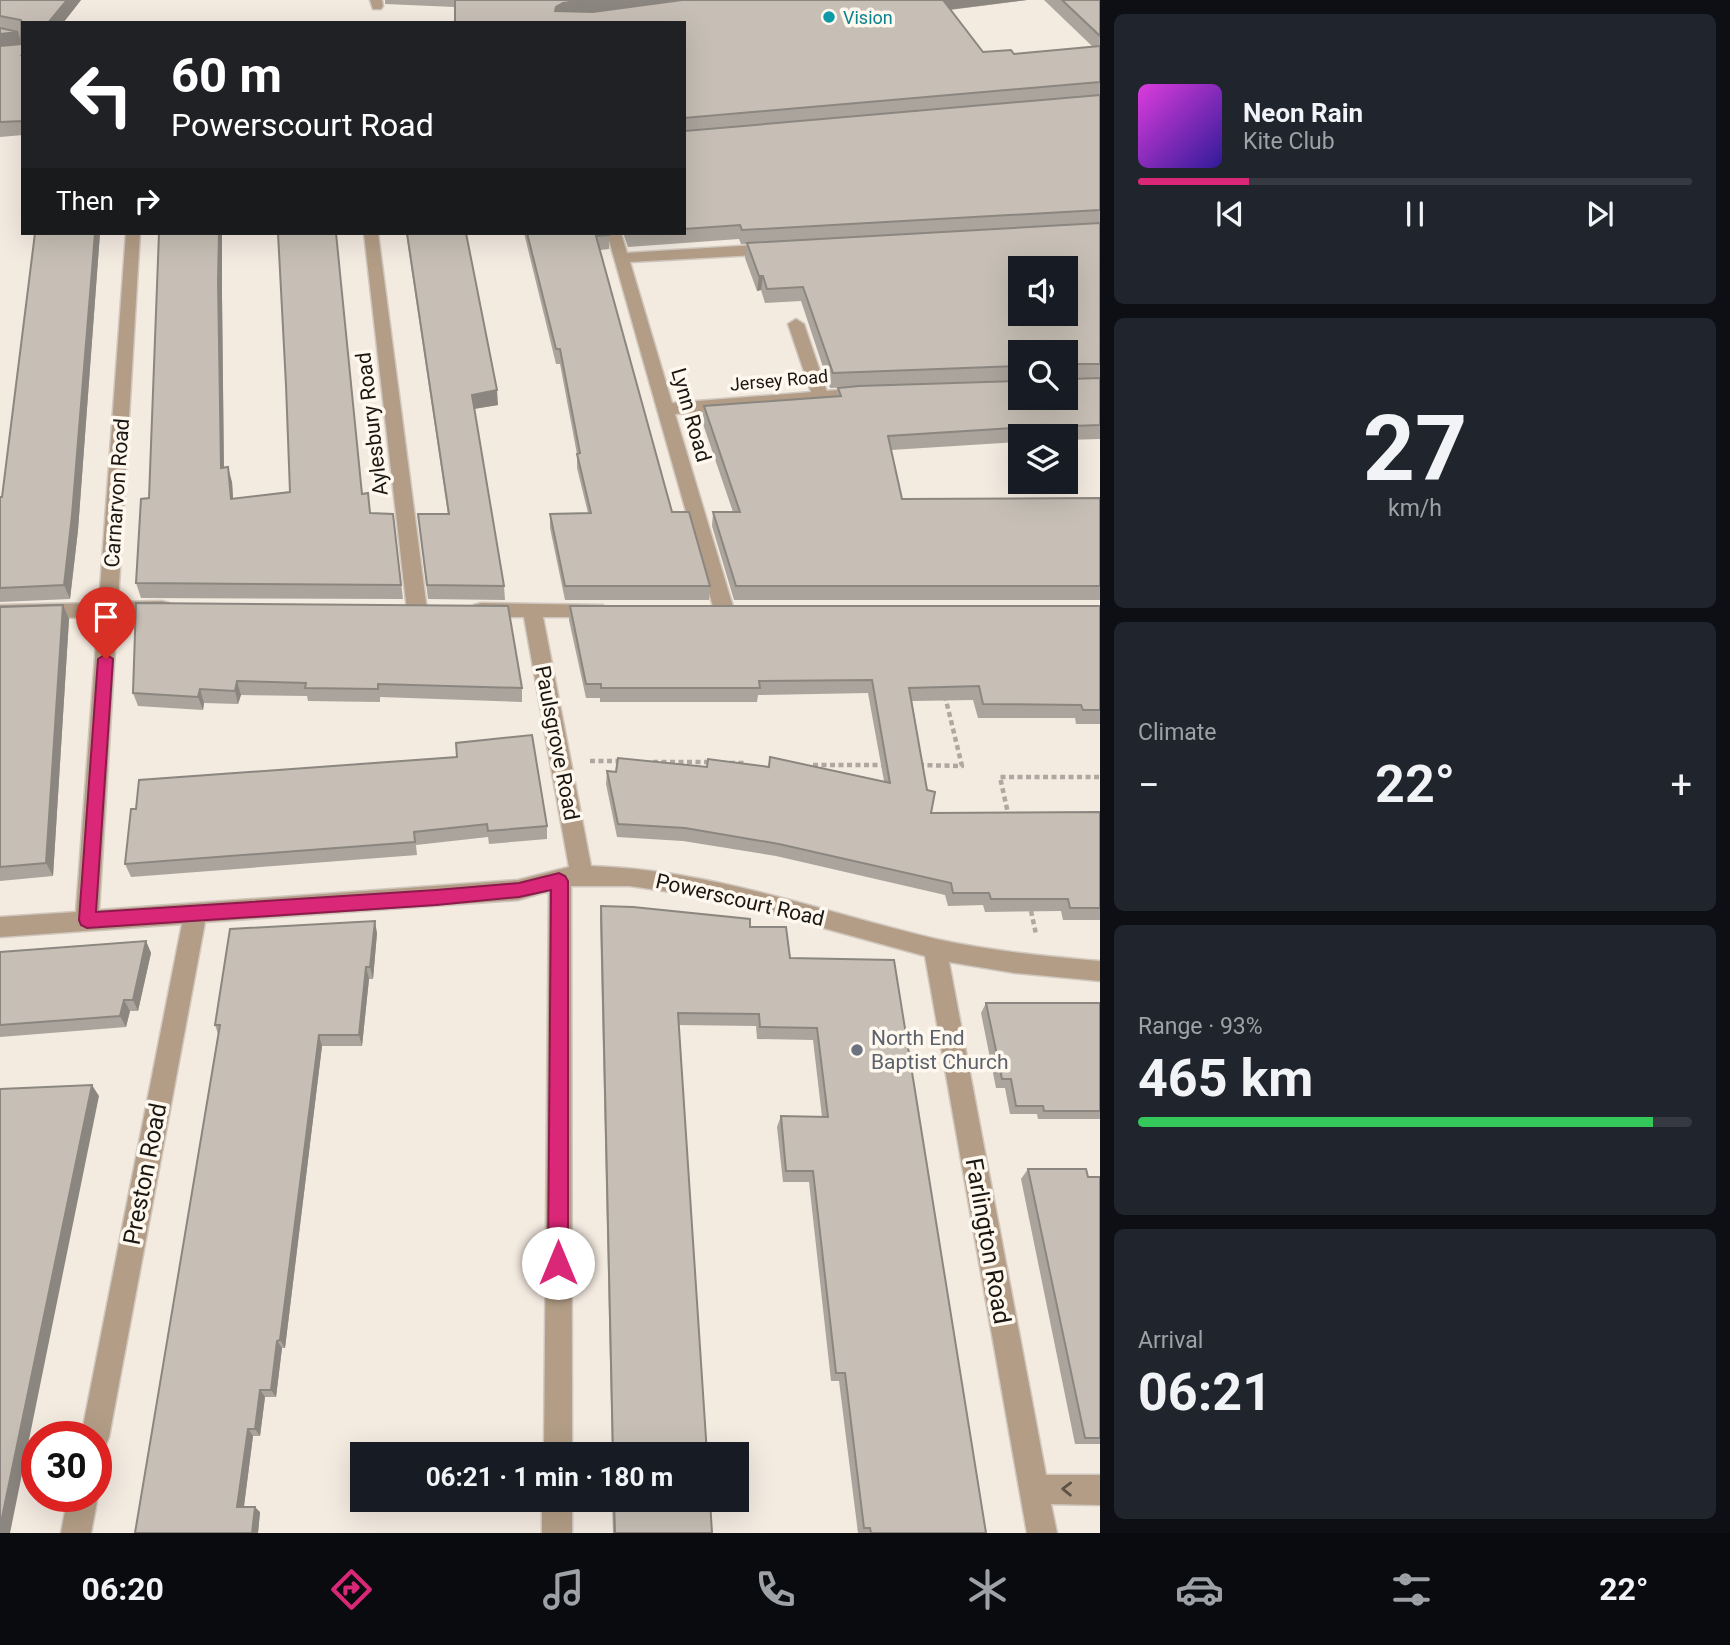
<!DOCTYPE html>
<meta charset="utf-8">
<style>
:root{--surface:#171b24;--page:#20242c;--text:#f1f3f6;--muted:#9ea1a6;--line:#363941;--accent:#db2777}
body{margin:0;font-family:Roboto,sans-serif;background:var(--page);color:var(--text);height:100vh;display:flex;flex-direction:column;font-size:26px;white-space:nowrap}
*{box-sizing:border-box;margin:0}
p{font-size:23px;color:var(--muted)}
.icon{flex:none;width:38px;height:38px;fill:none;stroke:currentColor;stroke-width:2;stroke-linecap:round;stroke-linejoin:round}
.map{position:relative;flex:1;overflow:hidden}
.drawer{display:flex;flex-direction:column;gap:14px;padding:14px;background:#0d0f14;width:630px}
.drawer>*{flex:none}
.guide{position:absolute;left:21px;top:21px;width:665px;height:214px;border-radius:0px;box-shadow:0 7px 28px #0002;background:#202124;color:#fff;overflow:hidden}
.fabs{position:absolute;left:1008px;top:256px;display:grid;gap:14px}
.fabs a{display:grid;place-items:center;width:70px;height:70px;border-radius:0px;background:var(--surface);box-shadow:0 7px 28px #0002;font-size:35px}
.speed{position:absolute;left:21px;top:1421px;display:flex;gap:14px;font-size:35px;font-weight:700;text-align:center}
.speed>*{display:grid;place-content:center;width:91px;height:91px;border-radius:50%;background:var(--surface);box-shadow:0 7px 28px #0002;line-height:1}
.speed .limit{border:10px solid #d22;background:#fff;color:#111}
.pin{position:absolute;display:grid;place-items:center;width:60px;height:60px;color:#fff;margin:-72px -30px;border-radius:50% 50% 50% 0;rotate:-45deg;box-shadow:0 0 7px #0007}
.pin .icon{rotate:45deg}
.me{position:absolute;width:77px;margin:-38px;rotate:0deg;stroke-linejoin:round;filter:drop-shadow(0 0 5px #0008)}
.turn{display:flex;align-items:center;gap:24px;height:147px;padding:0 35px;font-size:32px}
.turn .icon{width:91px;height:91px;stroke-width:2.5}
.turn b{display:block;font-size:49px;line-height:60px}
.then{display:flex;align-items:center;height:66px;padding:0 35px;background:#0003;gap:14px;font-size:26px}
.big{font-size:52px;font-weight:700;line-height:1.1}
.drawer .card{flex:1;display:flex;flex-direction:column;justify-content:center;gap:10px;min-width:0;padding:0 24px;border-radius:10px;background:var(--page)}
.drawer .dial{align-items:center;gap:0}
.dial b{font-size:91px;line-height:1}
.song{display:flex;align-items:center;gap:21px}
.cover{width:84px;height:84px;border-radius:10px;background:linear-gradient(135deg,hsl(300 70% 55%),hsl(250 70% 35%))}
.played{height:7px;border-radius:4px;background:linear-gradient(90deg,var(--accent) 20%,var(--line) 20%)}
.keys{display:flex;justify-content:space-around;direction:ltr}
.heat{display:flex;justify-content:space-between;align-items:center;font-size:38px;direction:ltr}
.charge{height:10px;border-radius:5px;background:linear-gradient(90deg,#34c759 93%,var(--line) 0)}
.trip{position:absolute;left:350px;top:1442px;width:399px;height:70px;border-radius:0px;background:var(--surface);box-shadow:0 7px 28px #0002;font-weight:700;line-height:70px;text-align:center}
.tabs{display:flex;height:112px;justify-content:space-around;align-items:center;background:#090b0e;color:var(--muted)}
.tabs .icon{width:49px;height:49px}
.tabs .current{color:var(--accent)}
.tabs b{font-size:32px;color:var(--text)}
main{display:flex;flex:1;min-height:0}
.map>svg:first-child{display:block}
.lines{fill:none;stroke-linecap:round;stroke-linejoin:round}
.service-casing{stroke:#d0c8bf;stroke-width:3}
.minor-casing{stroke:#d0c8bf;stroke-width:3}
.path{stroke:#b0a8a0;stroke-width:4.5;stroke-dasharray:5 3.5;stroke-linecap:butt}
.service{fill:#b39d86;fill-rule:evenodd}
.minor{fill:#b39d86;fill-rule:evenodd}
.wall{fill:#aba49c;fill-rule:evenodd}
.shaded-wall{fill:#8b867f}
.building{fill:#c7bfb5;stroke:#8b867f;stroke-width:2;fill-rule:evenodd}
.oneway{stroke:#5f5347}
.route{fill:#db2777;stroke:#8e194d;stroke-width:2}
.culture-dot{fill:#0f9aa8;stroke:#fff8ef;stroke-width:2.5}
.worship-dot{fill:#6b7280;stroke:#fff8ef;stroke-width:2.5}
.labels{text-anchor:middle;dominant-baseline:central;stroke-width:7;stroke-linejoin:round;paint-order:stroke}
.far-culture-label{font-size:18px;fill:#0d838f;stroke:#fff8ef;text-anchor:start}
.far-street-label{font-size:18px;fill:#1a1713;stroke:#fff8ef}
.street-label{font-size:21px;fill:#1a1713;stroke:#fff8ef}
.worship-label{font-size:21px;fill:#5b616d;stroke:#fff8ef;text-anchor:start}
.near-street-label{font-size:24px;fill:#1a1713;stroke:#fff8ef}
</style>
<main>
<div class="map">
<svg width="1100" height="1533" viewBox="0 0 1100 1533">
<rect width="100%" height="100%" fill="#f3eae0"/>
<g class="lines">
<defs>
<path id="service" d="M 370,0 L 382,0 L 383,6 L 381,9 L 373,9 Z
M 796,319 L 804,324 L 828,395 L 826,399 L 814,399 L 812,395 L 788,324 Z"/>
<path id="minor" d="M 0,31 L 23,35 L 23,43 L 0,39 Z
M 126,233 L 140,233 L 118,602 L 162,601 L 169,603 L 172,608 L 169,613 L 162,615 L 117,616 L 99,910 L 518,880 L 569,867 L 524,617 L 481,617 L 474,615 L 471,610 L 474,605 L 481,603 L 603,605 L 606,610 L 603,615 L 596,617 L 543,617 L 591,866 C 713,870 819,911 936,939 C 990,951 1045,956 1100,961 L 1100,981 L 1015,973 L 949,962 L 1046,1475 L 1100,1475 L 1100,1505 L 1051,1504 L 1057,1533 L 1027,1533 L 925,956 L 718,899 L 630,886 L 571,886 L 572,1454 L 544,1454 L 549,891 L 518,900 L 205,922 L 109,1437 L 105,1447 L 96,1451 L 96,1437 L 81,1437 L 182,924 L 0,937 L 0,917 L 76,912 L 98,617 L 0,619 L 0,605 L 99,603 Z
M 364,233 L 378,233 L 427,610 L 424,615 L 410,615 L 407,610 Z
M 607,233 L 621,233 L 627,253 L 773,244 L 781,249 L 773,254 L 630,262 L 672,403 L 863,388 L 871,393 L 863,398 L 675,414 L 734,610 L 731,615 L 717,615 L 714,610 Z
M 96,1493 L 98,1496 L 91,1533 L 61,1533 L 68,1496 L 96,1496 Z
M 542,1500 L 572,1500 L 572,1533 L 542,1533 Z"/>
</defs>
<use href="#service" class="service-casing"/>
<use href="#minor" class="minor-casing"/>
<path class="path" d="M 590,761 L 623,761
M 653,762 L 711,762
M 730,763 L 746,763
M 813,765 L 886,765
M 919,765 L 962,766 L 945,696
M 1009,818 L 1000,777 L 1100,777
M 1031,911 L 1036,934"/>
<use href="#service" class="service"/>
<use href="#minor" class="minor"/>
</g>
<path class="wall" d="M 0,0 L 81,0 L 63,23 L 23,23 L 23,135 L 0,137 Z
M 385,0 L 1027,0 L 950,10 L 983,52 L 1014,54 L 1093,47 L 1044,0 L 1100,0 L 1100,378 L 1070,378 L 1100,378 L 1100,439 L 1066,440 L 1066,436 L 1020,436 L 1020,442 L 891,450 L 902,499 L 1100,498 L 1100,600 L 734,600 L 712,526 L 713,512 L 733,512 L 702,421 L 704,406 L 836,397 L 838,388 L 855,387 L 830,388 L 801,301 L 765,303 L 761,290 L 757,291 L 745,258 L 747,244 L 741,244 L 739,239 L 628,247 L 623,233 L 684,233 L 684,23 L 455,7 L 385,4 ZM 1020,352 L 1066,397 L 888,385 L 1020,381 Z
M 35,233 L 100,233 L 78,530 L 70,599 L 0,602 L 0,497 L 2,497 Z
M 159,233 L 222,233 L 222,296 L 224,468 L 232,482 L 233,499 L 363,494 L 371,513 L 393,514 L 403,599 L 141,598 L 136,583 L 149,498 Z
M 406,233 L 466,233 L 498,405 L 474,409 L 504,586 L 505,600 L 428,599 L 418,514 L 448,514 Z
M 524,233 L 609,233 L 609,249 L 600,250 L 672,512 L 710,586 L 709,600 L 565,600 L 550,528 L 550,514 L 588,513 L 577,468 L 577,454 L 560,364 L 556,364 Z
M 136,603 L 522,688 L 522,702 L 380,697 L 380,702 L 308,701 L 307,696 L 241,695 L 238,704 L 204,703 L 203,710 L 138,706 L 133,693 Z
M 63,605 L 69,619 L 53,876 L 0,881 L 0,607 Z
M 570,606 L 1100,606 L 1100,724 L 1076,724 L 1075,718 L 978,718 L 973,700 L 912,701 L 931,813 L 1100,812 L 1100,920 L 1063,920 L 1061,911 L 985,912 L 983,905 L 948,906 L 945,895 L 776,856 L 683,841 L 617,837 L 606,784 L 607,771 L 616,772 L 707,767 L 768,767 L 770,757 L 884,781 L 868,693 L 758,695 L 757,702 L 600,702 L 600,698 L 586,698 L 569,620 Z
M 457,757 L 547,826 L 547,839 L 489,844 L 488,837 L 416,845 L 417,855 L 131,877 L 125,864 Z
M 601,906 L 750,927 L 790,958 L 894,960 L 986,1533 L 858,1533 L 839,1381 L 831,1381 L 809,1182 L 783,1182 L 777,1127 L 781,1116 L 822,1117 L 813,1040 L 757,1039 L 756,1026 L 679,1025 L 707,1454 L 612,1454 L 600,919 Z
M 377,933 L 373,979 L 369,979 L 362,1046 L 322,1046 L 285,1348 L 282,1348 L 276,1397 L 265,1397 L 260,1436 L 253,1436 L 244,1507 L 260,1512 L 258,1533 L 135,1533 L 218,1034 L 215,1025 Z
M 146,941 L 151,953 L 138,1011 L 130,1011 L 126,1027 L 0,1037 L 0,952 Z
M 986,1003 L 1100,1003 L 1100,1119 L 1038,1119 L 1037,1114 L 1010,1114 L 1005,1088 L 996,1088 L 981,1013 Z
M 1028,1169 L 1088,1177 L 1100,1177 L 1100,1444 L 1075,1444 L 1021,1179 Z
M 612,1500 L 710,1500 L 712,1533 L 613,1533 Z"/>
<path class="shaded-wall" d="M 67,0 L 81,0 L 63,23 L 48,23 Z
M 584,0 L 684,0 L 556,21 L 556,7 L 563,3 Z
M 941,0 L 1027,0 L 938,11 Z
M 18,32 L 22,45 L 0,48 L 0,34 Z
M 95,233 L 100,233 L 78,530 L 70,599 L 64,585 Z
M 219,233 L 222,233 L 222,296 L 224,482 L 221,468 L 218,281 Z
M 759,276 L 763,276 L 761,290 L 757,291 Z
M 497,390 L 498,405 L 473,409 L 472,395 Z
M 228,467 L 232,482 L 234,513 L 231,499 Z
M 63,605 L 69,619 L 53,876 L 46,863 Z
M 237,681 L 241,695 L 238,704 L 235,691 Z
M 200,689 L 204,703 L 203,710 L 198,697 Z
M 375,921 L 377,933 L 373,979 L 370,967 Z
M 146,941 L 151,953 L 138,1011 L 133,1000 Z
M 366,967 L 369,979 L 362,1046 L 359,1035 Z
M 124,1000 L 130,1011 L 126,1027 L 120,1016 Z
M 319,1035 L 322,1046 L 285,1348 L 280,1340 Z
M 92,1085 L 99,1096 L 10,1533 L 0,1533 L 0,1527 Z
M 277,1341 L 282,1348 L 276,1397 L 271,1390 Z
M 260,1390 L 265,1397 L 260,1436 L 255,1429 Z
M 248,1429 L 253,1436 L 243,1513 L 237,1507 Z
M 255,1507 L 260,1512 L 258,1533 L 252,1533 Z"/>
<path class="building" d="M 0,0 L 67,0 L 48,23 L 23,23 L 23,54 L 22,55 L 23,55 L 23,121 L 0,122 L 0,46 L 21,44 L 21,20 L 0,16 Z
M 455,0 L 584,0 L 563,3 L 556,7 L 555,11 L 593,12 L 682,0 L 943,0 L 983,52 L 1011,50 L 1014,54 L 1100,46 L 1100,82 L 684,118 L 684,23 L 455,23 Z
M 1062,0 L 1100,0 L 1100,36 Z
M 0,28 L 18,32 L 0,34 Z
M 1100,95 L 1100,210 L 742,230 L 740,225 L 684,229 L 684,130 L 685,131 Z
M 1100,223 L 1100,364 L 1071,364 L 1069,377 L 1071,379 L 1100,378 L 1100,425 L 1013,428 L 888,436 L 902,499 L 1100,498 L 1100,586 L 736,586 L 713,512 L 740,512 L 704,406 L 841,396 L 838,388 L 859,386 L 1020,381 L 1020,397 L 1066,397 L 1066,352 L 1020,352 L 1020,366 L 833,373 L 803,287 L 767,289 L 763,276 L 759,276 L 747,243 ZM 1020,268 L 1066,268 L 1066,313 L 1020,313 Z
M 35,233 L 95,233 L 72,515 L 64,585 L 0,588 L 0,497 L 2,497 Z
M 159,233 L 219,233 L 218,281 L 221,468 L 228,467 L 231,499 L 290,492 L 286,385 L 278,233 L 336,233 L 362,494 L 368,493 L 370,513 L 393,514 L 401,585 L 136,583 L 141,499 L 149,498 Z
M 407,233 L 466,233 L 497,390 L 472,395 L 504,586 L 427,585 L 418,514 L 449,514 Z
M 527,233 L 609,233 L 609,235 L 596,236 L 672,512 L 689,512 L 710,586 L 565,586 L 550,514 L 591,513 L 577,454 L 580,453 L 560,349 L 556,349 Z
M 136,603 L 508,606 L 522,688 L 378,684 L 378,689 L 305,688 L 306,683 L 237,681 L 235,691 L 200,689 L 198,697 L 133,693 Z
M 63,605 L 46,863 L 0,867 L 0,607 Z
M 570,606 L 1100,606 L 1100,710 L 1083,710 L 1081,705 L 983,704 L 979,686 L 909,688 L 927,790 L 935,792 L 931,813 L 1100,812 L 1100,908 L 1070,908 L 1068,899 L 991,899 L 989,893 L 953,893 L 951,883 L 779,844 L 685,828 L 618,824 L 607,771 L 616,772 L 618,758 L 707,767 L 708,759 L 769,767 L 770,757 L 890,783 L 872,680 L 759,681 L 760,688 L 601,688 L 601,684 L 586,684 Z
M 532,735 L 547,826 L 488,831 L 487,824 L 414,832 L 415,842 L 125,864 L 131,809 L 136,809 L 139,780 L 457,757 L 456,743 Z
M 601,906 L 633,907 L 750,919 L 750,927 L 786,927 L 790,958 L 894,960 L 986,1533 L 871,1533 L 870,1528 L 864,1528 L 845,1373 L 836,1373 L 813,1171 L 786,1171 L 781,1116 L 828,1117 L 817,1028 L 760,1027 L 759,1014 L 678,1013 L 707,1454 L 613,1454 Z
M 375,921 L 370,967 L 366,967 L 359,1035 L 319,1035 L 280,1340 L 277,1341 L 271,1390 L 260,1390 L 255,1429 L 248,1429 L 237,1507 L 255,1507 L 252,1533 L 135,1533 L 220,1025 L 215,1025 L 230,929 Z
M 146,941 L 133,1000 L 124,1000 L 120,1016 L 0,1025 L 0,952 Z
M 986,1003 L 1100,1003 L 1100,1111 L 1044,1111 L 1043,1106 L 1016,1106 L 1011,1079 L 1002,1079 Z
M 92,1085 L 0,1527 L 0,1089 Z
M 1028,1169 L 1086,1169 L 1088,1177 L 1100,1177 L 1100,1438 L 1085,1438 Z
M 614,1500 L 710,1500 L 712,1533 L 615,1533 Z"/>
<defs><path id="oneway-chevron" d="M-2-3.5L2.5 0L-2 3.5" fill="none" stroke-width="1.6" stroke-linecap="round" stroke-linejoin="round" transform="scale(1.75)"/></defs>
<use class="oneway" href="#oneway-chevron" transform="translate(1067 1489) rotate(-179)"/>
<path class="route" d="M 106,654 L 113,659 L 96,912 L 436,890 L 519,883 L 559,873 L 565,876 L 568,881 L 568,1263 L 565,1270 L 558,1273 L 551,1270 L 548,1263 L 551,890 L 519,897 L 436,905 L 87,928 L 81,925 L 79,920 L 98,659 Z"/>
<circle class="culture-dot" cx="829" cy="17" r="7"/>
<circle class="worship-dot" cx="857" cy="1050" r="7"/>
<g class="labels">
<g class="far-culture-label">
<text x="843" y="17">Vision</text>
</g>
<g class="far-street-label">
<text transform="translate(779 380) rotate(-5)">Jersey Road</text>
</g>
<g class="street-label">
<text transform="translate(691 415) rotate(74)">Lynn Road</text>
<text transform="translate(372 424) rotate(-97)">Aylesbury Road</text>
<text transform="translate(117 493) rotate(-86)">Carnarvon Road</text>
<text transform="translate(557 743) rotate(79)">Paulsgrove Road</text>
<text transform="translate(740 900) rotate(13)">Powerscourt Road</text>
</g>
<g class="worship-label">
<text x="871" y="1038">North End<tspan x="871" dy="24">Baptist Church</tspan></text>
</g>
<g class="near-street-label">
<text transform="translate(145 1174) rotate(-79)">Preston Road</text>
<text transform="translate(988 1241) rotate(80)">Farlington Road</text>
</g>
</g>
</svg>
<div class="fabs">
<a><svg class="icon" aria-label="sound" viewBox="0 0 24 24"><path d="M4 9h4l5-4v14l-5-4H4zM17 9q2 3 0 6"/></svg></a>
<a><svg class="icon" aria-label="search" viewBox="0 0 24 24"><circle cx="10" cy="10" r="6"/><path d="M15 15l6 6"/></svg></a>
<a><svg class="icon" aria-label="layers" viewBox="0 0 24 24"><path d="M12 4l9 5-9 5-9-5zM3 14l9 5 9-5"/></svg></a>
</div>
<div class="speed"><div class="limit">30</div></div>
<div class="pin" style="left:106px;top:659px;background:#d93025"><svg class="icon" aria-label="arrive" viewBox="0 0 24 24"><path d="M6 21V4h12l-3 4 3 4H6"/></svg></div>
<svg class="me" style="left:558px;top:1263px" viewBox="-20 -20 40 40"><circle r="19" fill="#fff"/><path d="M0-13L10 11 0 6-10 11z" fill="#db2777"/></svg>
<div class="trip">06:21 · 1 min · 180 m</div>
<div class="guide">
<div class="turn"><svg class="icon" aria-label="left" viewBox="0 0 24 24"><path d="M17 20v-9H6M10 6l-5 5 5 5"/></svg><div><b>60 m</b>Powerscourt Road</div></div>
<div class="then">Then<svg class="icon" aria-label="right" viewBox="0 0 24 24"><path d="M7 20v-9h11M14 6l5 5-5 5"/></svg></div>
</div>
</div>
<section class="drawer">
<div class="card">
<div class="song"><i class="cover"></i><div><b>Neon Rain</b><p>Kite Club</p></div></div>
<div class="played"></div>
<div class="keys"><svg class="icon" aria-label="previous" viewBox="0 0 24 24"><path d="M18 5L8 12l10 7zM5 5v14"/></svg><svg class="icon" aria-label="pause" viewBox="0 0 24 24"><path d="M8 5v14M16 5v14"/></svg><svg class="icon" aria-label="next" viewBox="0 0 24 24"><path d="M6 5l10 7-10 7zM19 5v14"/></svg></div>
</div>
<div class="card dial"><b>27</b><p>km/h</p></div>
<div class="card"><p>Climate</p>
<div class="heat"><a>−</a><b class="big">22°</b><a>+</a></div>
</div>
<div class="card"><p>Range · 93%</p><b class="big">465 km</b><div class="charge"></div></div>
<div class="card"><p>Arrival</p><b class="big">06:21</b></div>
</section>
</main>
<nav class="tabs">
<b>06:20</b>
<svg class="icon current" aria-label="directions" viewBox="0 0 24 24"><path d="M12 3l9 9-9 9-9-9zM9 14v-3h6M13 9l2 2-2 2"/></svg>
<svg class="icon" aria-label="music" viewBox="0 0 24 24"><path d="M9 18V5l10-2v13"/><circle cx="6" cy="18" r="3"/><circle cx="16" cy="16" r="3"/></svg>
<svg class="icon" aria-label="phone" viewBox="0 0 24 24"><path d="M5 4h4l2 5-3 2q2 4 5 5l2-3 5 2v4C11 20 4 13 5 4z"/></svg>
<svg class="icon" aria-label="climate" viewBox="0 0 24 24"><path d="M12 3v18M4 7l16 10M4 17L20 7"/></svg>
<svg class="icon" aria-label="car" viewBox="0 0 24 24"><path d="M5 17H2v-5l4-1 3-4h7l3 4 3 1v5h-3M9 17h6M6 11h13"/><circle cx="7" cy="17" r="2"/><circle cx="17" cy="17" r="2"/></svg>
<svg class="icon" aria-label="filters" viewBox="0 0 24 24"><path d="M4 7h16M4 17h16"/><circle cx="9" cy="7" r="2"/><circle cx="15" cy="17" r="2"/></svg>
<b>22°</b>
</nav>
